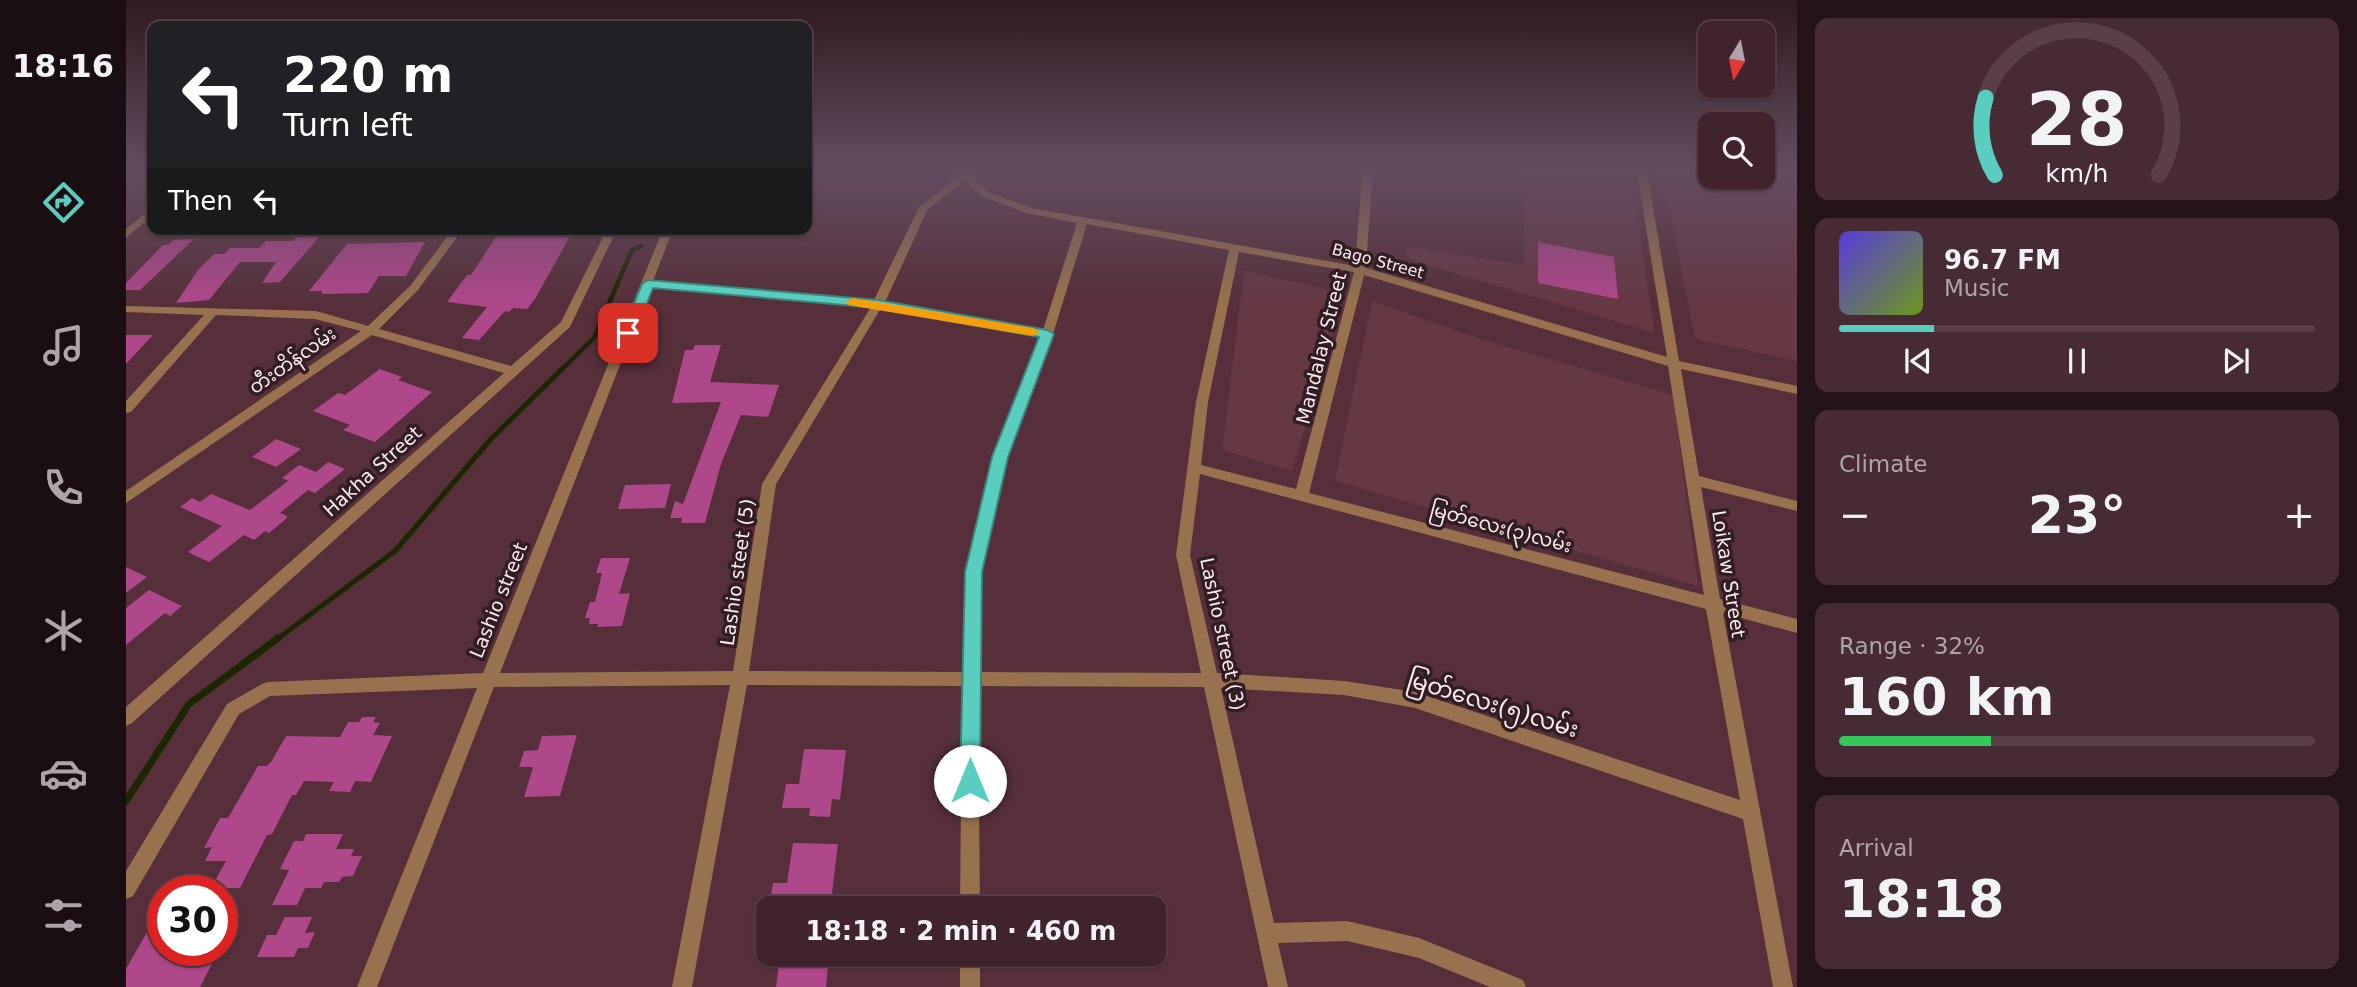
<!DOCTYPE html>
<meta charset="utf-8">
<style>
:root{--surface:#40232c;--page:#472b34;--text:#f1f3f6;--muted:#aea4a9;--line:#594048;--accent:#59cebe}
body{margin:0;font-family:"DejaVu Sans","Noto Sans Myanmar",sans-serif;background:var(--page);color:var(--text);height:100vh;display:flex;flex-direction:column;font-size:26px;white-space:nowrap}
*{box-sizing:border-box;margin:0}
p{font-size:23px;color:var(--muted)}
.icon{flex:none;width:38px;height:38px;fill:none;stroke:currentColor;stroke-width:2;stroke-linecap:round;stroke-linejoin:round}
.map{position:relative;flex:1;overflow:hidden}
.side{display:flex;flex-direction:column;gap:18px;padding:18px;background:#231318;width:560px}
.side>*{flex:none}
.banner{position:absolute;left:21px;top:21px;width:665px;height:214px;border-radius:14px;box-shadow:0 2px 5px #0004,0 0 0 2px var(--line);background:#202124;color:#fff;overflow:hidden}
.needle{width:46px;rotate:190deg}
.buttons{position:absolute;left:1572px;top:21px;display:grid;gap:14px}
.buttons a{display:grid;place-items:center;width:77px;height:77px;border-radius:14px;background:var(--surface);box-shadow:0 2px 5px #0004,0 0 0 2px var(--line);font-size:35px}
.speed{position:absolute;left:21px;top:875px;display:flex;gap:14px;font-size:35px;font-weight:700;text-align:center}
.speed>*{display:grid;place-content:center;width:91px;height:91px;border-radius:50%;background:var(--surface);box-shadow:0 2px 5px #0004,0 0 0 2px var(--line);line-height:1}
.speed .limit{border:10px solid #d22;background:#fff;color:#111}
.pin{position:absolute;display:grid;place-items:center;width:60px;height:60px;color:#fff;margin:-30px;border-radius:14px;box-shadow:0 4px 10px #0006}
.me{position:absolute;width:77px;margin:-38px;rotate:0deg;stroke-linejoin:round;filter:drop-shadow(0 0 5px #0008)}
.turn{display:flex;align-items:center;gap:24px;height:147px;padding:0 21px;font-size:32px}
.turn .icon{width:91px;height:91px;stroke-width:2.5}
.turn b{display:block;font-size:49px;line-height:60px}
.then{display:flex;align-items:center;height:66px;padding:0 21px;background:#0003;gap:14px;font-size:26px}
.big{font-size:52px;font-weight:800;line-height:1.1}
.side .card{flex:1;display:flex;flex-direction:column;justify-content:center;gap:10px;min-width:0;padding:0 24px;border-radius:14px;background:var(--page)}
.side .dial{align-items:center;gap:0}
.dial svg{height:182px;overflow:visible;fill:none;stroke:var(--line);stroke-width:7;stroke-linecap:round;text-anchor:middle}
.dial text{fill:var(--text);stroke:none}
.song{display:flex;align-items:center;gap:21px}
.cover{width:84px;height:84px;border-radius:10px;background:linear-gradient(135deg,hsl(250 70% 55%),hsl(80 70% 35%))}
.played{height:7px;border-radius:4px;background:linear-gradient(90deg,var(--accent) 20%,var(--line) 20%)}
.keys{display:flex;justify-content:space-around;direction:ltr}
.heat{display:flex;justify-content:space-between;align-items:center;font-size:38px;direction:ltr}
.charge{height:10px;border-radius:5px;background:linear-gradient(90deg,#34c759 32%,var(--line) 0)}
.trip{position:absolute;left:630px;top:896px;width:410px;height:70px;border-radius:14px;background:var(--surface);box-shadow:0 2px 5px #0004,0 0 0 2px var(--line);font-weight:800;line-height:70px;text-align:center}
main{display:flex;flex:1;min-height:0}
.dock{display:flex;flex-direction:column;width:126px;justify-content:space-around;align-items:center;background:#1a0e12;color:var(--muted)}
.dock .icon{width:49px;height:49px}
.dock .active{color:var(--accent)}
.dock b{font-size:32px;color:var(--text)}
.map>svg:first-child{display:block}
.built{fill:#653844}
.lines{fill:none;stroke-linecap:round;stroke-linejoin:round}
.stream-far2{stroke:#1c2600;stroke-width:4.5}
.stream-far1{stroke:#1c2600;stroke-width:5}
.stream{stroke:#1c2600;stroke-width:7}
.building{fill:#af478b}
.street{fill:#98724e;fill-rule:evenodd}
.route{fill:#59cebe;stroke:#3a867c;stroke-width:2}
.slow{fill:#f59e0b}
.labels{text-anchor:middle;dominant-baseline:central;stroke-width:7;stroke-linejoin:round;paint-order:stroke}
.far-street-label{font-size:16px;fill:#ffeaef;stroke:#301e22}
.street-label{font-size:19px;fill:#ffeaef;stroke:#301e22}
.near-street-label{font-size:23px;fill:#ffeaef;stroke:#301e22}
</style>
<main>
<nav class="dock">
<b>18:16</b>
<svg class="icon active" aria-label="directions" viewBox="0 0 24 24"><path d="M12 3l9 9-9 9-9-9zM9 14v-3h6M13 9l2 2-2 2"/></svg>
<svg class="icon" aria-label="music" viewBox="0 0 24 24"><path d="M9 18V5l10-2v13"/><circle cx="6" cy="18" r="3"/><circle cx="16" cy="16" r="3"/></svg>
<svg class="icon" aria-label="phone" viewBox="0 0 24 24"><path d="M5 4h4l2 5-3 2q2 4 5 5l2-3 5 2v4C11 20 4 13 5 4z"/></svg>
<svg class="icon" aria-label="climate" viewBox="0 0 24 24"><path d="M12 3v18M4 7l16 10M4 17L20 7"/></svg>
<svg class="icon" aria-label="car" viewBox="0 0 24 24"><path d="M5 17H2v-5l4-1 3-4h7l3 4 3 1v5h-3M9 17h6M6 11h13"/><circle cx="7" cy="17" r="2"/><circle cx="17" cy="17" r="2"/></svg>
<svg class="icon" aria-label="filters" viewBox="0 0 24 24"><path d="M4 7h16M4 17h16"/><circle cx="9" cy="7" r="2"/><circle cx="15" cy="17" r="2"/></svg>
</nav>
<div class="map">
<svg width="1671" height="987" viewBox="0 0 1671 987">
<rect width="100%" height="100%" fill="#562f3a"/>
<path class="built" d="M 1400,166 L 1503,166 L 1529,333 L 1282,259 L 1279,246 L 1398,265 Z
M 1535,166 L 1584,166 L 1584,177 L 1636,177 L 1636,166 L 1671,166 L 1671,361 L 1569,339 Z
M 1118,271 L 1218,293 L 1166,471 L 1096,450 Z
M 1246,301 L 1355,339 L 1547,395 L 1572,586 L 1209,481 Z"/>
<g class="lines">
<path class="stream-far2" d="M 681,178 L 731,166
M 433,372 L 468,338 L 506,250 L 515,246"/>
<path class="stream-far1" d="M 150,640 L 269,551 L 364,440 L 435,370"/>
<path class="stream" d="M 0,801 L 63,704 L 152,638"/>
</g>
<path class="building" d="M 414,229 L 448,229 L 409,299 L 401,309 L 387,308 L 383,312 L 379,311 L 353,340 L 336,338 L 361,307 L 321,302 L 341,275 L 345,275 L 373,232 L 412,233 Z
M 172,236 L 194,236 L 154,282 L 136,283 L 150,262 L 114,262 L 83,300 L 50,303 L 72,270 L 88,254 L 98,254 L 104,248 L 133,248 L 140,241 L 167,241 Z
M 68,239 L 14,290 L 0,290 L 0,283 L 37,245 L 42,245 L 47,240 Z
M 299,242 L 280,276 L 253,276 L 242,293 L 196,294 L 196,291 L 183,291 L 221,244 Z
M 1412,242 L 1488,257 L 1492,299 L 1412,283 Z
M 0,335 L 27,335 L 0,364 Z
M 569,345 L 595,345 L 584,382 L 653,385 L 642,417 L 615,415 L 595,464 L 579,523 L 555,523 L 556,518 L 544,518 L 549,501 L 557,504 L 595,402 L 546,403 L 559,350 L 567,350 Z
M 254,369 L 276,377 L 272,380 L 306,392 L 249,442 L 217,430 L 224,425 L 187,411 L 212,393 L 219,395 Z
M 150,439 L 175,449 L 150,467 L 126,457 Z
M 202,462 L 219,469 L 189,493 L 182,490 L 154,513 L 161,516 L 160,519 L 143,533 L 139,531 L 128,540 L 118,535 L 83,562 L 62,552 L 96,526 L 54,507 L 66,498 L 74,502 L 85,494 L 124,510 L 162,481 L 156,478 L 173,465 L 190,472 Z
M 545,484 L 539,508 L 492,509 L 499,485 Z
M 475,558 L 504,558 L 493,594 L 504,593 L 496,626 L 471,627 L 472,624 L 463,624 L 464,618 L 459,618 L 464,602 L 469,602 L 476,573 L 470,573 Z
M 0,567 L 21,577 L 0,593 Z
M 23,590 L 56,606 L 44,616 L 39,613 L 0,645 L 0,608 Z
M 236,717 L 250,717 L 247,722 L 254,723 L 247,735 L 266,736 L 245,782 L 229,781 L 224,792 L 203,791 L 208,782 L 178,781 L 170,795 L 166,795 L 146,834 L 141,835 L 114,888 L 85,888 L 100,861 L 79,861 L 86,847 L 78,848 L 94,818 L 102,818 L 132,766 L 141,766 L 145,762 L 160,736 L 214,737 L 222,722 L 233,722 Z
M 451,735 L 434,796 L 398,797 L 407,767 L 393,767 L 398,751 L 412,750 L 416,736 Z
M 678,749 L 720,750 L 714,800 L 706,799 L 704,817 L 683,816 L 684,808 L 656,808 L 660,784 L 673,784 Z
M 180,834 L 217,834 L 210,849 L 228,849 L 225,856 L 236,856 L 227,876 L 216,877 L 213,882 L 198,882 L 195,888 L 179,888 L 171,905 L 146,905 L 163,870 L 154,869 L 168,841 L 177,841 Z
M 667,843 L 712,844 L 705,901 L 697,901 L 696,908 L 643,908 L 647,883 L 661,883 Z
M 37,904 L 37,950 L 81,950 L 76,960 L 88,960 L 74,987 L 0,987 L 0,969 Z
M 159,917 L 186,917 L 179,933 L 189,932 L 182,948 L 172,948 L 168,957 L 131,957 L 141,935 L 150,935 Z
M 654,955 L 703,956 L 700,987 L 650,987 Z"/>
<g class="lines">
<path class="street" d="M 825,166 L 835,166 L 862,192 L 906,208 L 1229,266 L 1237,166 L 1247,166 L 1240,268 L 1541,357 L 1510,166 L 1520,166 L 1553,361 L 1671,386 L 1671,394 L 1555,369 L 1573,476 L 1671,501 L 1671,511 L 1575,487 L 1594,599 L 1671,619 L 1671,633 L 1597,613 L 1667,987 L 1647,987 L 1617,819 L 1289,708 L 1218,695 L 1095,688 L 1148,923 L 1221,921 L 1293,938 L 1397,980 L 1400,987 L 1364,987 L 1293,958 L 1221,941 L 1152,943 L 1162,987 L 1142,987 L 1078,687 L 852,686 L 854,908 L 834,908 L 836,686 L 621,685 L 566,987 L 546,987 L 604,685 L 368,687 L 251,987 L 231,987 L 351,688 L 144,696 L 113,714 L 7,896 L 0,899 L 0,871 L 101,704 L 136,684 L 142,682 L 357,673 L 537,229 L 547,229 L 527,281 L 748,300 L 793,207 L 834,175 ZM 839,180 L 856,196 L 900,213 L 951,223 L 917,330 L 759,302 L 802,209 ZM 961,224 L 1103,250 L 1070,402 L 1050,555 L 1075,673 L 852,672 L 855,572 L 881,457 L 927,334 ZM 1113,252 L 1228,272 L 1170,489 L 1075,465 L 1082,402 ZM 1238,275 L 1542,366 L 1578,595 L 1183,493 ZM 524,288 L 745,307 L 636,484 L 607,671 L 374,673 ZM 755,308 L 914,336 L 867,457 L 839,572 L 836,672 L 623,671 L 650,484 ZM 1074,474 L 1580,609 L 1614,800 L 1289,692 L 1218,681 L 1091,673 L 1064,555 Z
M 26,208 L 26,216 L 0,238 L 0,229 Z
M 327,229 L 337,229 L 292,290 L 253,329 L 385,366 L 435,322 L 481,229 L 491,229 L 444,327 L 6,723 L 0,726 L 0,707 L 378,373 L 246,335 L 0,503 L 0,491 L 235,331 L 189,319 L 90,315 L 5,412 L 0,413 L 0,401 L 78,315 L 0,312 L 0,306 L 190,311 L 242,326 L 284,286 Z
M 834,954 L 854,954 L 854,987 L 834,987 Z"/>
</g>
<linearGradient id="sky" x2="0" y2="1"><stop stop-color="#2f1a20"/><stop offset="0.55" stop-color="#624d60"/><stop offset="1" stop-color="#624d60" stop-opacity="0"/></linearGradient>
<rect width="1671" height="304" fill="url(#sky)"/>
<path class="route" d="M 522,280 L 752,300 L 921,330 L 928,334 L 882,457 L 856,572 L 854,781 L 851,788 L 844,790 L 837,788 L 834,781 L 839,572 L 866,457 L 913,337 L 752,308 L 527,288 L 509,333 L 507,336 L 498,336 L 496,333 L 516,284 Z"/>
<path class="slow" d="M 727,298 L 907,328 L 914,332 L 907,336 L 722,305 L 720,302 Z"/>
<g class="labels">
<g class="far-street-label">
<text transform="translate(1252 261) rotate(15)">Bago Street</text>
</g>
<g class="street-label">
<text transform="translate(1195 348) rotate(-76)">Mandalay Street</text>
<text transform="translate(166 360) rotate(-35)">တီးတိန်လမ်း</text>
<text transform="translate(246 471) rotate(-42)">Hakha Street</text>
<text transform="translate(1375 527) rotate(15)">မြတ်လေး(၃)လမ်း</text>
<text transform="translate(611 572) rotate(-82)">Lashio steet (5)</text>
<text transform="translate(1603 574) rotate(81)">Loikaw Street</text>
<text transform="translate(372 600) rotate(-68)">Lashio street</text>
<text transform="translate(1097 634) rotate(78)">Lashio street (3)</text>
</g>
<g class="near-street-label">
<text transform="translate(1367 704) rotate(17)">မြတ်လေး(၅)လမ်း</text>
</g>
</g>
</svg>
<div class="buttons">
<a><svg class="needle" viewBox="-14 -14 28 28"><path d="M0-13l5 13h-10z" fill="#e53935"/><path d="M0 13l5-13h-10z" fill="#aea4a9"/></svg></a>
<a><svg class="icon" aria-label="search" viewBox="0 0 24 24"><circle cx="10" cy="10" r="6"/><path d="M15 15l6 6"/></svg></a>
</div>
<div class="speed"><div class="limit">30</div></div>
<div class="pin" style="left:502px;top:333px;background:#d93025"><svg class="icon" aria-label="arrive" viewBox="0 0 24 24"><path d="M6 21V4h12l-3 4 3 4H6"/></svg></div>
<svg class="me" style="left:844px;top:781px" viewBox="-20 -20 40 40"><circle r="19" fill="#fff"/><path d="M0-13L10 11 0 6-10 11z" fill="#59cebe"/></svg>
<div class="trip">18:18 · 2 min · 460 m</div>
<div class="banner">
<div class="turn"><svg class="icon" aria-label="left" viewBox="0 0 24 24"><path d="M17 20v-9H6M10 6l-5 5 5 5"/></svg><div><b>220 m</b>Turn left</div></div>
<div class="then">Then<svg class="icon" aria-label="left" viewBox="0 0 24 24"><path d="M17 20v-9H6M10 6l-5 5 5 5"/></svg></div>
</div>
</div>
<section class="side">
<div class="card dial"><svg viewBox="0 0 100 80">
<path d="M14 69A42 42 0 1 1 86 69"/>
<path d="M14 69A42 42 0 0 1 10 35" stroke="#59cebe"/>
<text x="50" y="56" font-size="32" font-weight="700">28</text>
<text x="50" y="72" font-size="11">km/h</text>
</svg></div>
<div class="card">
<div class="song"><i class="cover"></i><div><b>96.7 FM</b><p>Music</p></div></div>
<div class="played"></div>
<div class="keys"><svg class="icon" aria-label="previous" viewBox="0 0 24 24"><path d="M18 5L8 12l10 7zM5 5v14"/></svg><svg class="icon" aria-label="pause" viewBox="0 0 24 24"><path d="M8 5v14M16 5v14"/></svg><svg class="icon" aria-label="next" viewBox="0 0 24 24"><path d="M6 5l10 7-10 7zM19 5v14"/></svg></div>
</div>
<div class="card"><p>Climate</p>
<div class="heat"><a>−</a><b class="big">23°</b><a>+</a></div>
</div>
<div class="card"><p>Range · 32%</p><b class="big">160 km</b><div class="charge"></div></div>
<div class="card"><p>Arrival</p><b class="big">18:18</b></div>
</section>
</main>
